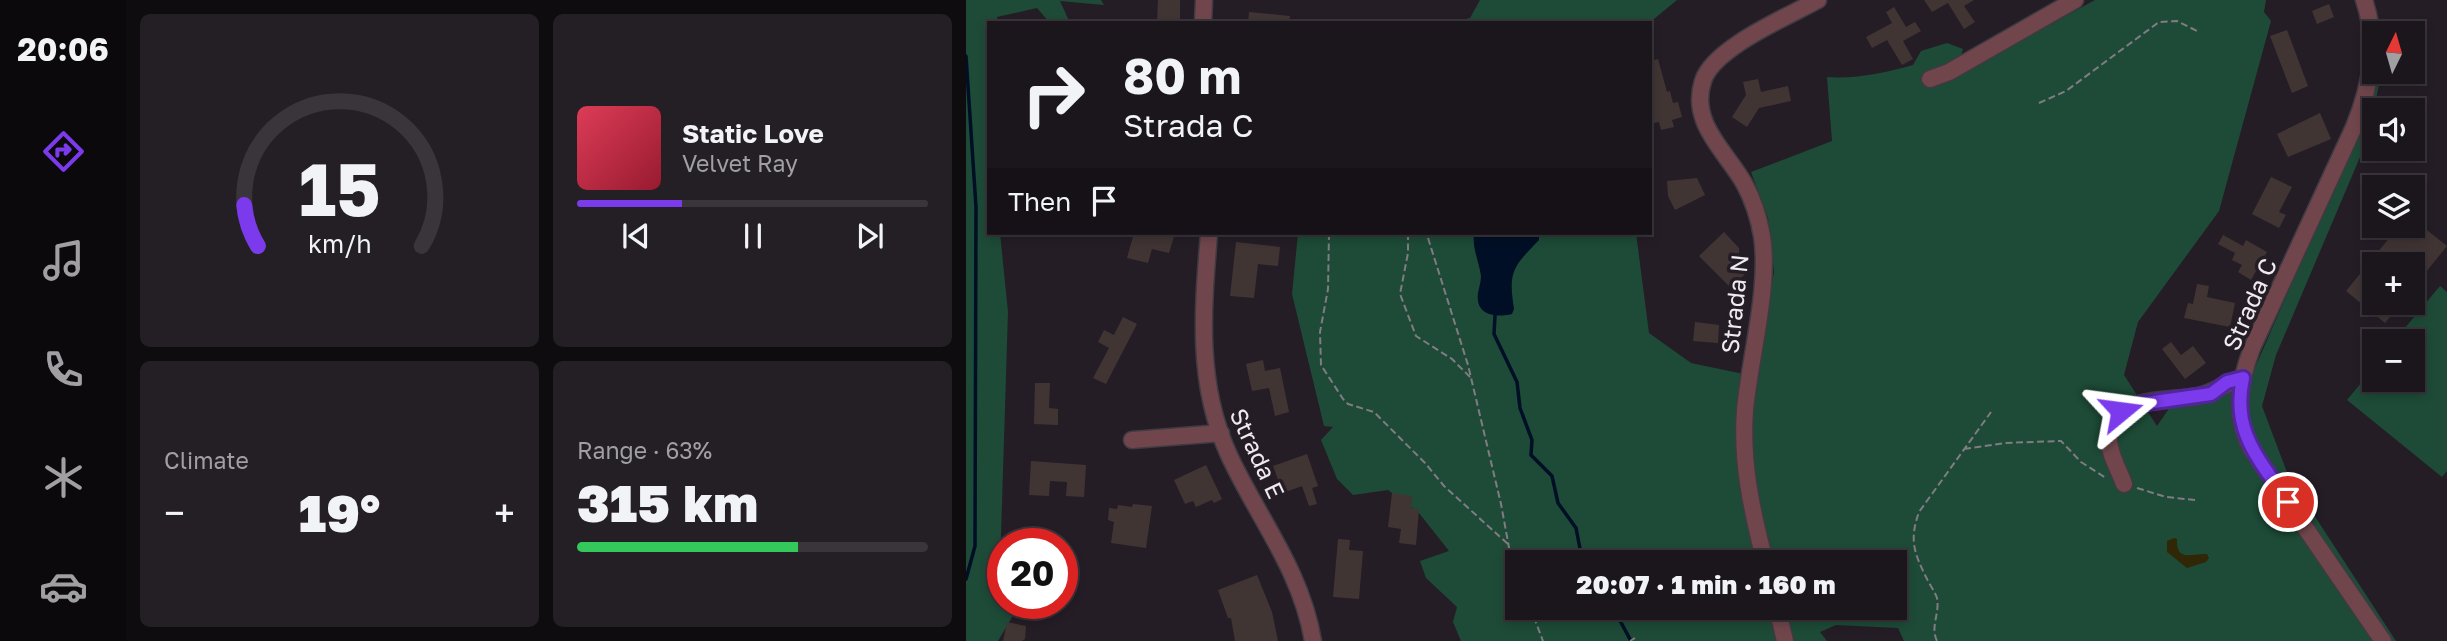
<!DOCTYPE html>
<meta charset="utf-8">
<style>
:root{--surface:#1b161c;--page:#241f25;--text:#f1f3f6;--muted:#a09fa3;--line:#39353b;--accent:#7c3aed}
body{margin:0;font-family:"Golos Text",sans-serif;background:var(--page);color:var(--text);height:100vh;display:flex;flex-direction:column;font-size:26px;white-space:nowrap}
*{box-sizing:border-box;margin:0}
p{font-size:23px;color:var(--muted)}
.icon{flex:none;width:38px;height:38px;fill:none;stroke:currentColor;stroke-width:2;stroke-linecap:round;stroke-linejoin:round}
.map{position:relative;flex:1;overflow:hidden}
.details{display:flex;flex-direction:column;gap:14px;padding:14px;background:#0f0c0f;width:840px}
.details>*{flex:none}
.banner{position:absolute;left:21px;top:21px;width:665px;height:214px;border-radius:0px;box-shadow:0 4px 10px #0003,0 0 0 2px var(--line);background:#1b161c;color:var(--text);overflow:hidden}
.needle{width:46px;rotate:5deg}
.buttons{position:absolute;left:1396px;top:21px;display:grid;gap:14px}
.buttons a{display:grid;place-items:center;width:63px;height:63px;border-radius:0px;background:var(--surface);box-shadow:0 4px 10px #0003,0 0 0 2px var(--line);font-size:35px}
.speed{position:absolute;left:21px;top:528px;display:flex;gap:14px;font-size:35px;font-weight:700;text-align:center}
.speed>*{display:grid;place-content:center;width:91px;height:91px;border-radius:50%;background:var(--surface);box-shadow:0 4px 10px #0003,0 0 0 2px var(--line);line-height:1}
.speed .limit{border:10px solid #d22;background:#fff;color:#111}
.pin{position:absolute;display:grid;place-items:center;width:60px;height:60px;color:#fff;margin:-30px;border:4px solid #fff;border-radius:50%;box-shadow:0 2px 7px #0007}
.me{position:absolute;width:77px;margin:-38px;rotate:74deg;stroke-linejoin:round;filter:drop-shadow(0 0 5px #0008)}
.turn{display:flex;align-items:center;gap:24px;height:147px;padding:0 21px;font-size:32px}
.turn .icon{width:91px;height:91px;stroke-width:2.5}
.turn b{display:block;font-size:49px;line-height:60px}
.then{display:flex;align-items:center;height:66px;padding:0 21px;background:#0003;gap:14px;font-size:26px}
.big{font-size:52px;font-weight:800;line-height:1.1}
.details .widget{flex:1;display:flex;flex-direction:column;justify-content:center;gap:10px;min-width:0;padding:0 24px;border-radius:10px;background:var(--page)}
.details .dial{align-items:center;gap:0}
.dial svg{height:182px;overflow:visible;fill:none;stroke:var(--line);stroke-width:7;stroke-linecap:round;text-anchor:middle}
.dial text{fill:var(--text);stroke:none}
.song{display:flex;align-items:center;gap:21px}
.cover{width:84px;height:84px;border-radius:10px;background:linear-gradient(135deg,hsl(350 70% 55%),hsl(350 70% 35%))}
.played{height:7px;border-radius:4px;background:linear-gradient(90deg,var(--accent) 30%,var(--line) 30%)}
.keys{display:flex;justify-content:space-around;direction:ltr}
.heat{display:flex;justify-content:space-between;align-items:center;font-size:38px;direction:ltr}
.charge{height:10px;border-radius:5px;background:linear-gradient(90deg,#34c759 63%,var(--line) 0)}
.details .tiles{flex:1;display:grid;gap:14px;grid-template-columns:repeat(2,1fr)}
.trip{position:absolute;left:539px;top:550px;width:402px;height:70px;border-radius:0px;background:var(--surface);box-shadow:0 4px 10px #0003,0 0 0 2px var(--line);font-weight:800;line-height:70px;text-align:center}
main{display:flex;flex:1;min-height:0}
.tab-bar{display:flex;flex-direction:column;width:126px;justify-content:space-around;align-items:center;background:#0b090b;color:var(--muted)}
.tab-bar .icon{width:49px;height:49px}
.tab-bar .selected{color:var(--accent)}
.tab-bar b{font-size:32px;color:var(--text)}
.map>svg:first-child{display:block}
.green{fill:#1d4b37;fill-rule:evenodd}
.sand{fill:#2f2705}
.water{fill:#000f26}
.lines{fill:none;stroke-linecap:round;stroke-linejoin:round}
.stream{stroke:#000f26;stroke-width:3.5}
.building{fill:#413534}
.minor-casing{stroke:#403a42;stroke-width:19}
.path{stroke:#817b83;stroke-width:2;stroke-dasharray:7 3.5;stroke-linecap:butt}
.minor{stroke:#70464c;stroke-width:16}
.route-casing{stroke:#51269a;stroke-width:18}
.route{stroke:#7c3aed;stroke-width:12}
.labels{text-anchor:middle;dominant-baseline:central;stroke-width:7;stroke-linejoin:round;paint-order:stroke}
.street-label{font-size:24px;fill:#efebf1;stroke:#241d26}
</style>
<main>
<nav class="tab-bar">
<b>20:06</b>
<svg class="icon selected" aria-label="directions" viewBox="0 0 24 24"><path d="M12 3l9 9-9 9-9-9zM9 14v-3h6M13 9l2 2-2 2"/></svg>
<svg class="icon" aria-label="music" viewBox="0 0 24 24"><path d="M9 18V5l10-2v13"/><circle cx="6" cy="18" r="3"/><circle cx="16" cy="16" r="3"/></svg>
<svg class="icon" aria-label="phone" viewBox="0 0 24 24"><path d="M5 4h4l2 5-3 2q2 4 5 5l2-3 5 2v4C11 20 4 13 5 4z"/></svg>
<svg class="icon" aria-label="climate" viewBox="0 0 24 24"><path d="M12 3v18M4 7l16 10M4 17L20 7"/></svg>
<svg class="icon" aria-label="car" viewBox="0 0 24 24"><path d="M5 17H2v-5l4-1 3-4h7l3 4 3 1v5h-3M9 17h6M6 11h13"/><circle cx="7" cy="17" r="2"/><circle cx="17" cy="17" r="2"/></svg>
</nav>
<section class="details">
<div class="tiles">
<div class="widget dial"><svg viewBox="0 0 100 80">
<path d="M14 69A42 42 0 1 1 86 69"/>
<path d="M14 69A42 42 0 0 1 8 51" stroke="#7c3aed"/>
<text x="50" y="56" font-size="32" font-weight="700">15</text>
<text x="50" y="72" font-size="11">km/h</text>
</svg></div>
<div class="widget">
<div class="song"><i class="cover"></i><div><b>Static Love</b><p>Velvet Ray</p></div></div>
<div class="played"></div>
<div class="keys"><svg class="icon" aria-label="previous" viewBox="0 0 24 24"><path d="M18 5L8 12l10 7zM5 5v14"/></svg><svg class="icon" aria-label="pause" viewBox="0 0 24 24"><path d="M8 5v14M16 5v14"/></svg><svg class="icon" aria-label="next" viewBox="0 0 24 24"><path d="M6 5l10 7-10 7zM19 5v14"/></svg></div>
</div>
<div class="widget"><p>Climate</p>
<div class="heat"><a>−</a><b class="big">19°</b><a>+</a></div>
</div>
<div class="widget"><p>Range · 63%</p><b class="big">315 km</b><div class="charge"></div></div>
</div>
</section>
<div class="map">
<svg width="1481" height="641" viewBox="0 0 1481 641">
<rect width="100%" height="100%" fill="#241d26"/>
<path class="green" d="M 0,0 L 135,0 L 138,5 L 94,1 L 104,23 L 84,23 L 71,8 L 31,17 L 31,23 L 23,23 L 23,233 L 34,233 L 42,312 L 34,567 L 37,568 L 37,604 L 54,604 L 32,641 L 0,641 Z
M 514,0 L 711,0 L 683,23 L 483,23 L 504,18 Z
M 1129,0 L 1300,0 L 1298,12 L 1305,21 L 1253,211 L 1172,322 L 1158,375 L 1191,426 L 1211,397 L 1240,384 L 1281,386 L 1391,134 L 1410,72 L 1416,72 L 1400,143 L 1310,355 L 1296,406 L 1322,475 L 1430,641 L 938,641 L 932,628 L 870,625 L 854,632 L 861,641 L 495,641 L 487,622 L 491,607 L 460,578 L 454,561 L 483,551 L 453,513 L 422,490 L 387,495 L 371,479 L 355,440 L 367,427 L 358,426 L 326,294 L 332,233 L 670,233 L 683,333 L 725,363 L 787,376 L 808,272 L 802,218 L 785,172 L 866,141 L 861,77 C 890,79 919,73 947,65 L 955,51 L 981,43 L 997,49 L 989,76 ZM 551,562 L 929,562 L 929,607 L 551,607 Z
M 1474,286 L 1481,292 L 1481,471 L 1476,477 L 1381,400 L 1409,366 L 1409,380 L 1447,380 L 1447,341 L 1428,341 Z"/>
<path class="sand" d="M 1208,538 L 1211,539 C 1210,563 1227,553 1241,554 L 1243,558 L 1240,562 L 1221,568 L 1201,552 L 1201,541 Z"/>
<path class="water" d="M 508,233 L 573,233 L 573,240 C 547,267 542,271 548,309 L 546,314 C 529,318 509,315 512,293 C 513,287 515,282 515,276 C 513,261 506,249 508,233 Z"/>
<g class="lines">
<path class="stream" d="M 0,56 L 10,207 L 9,546 L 0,579
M 529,316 L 528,334 L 551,382 L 554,408 L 566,440 L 565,455 L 586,476 L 592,503 L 610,528 L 615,554 L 620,562
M 650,607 L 651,615 L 665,641"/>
</g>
<path class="building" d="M 192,0 L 214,0 L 214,23 L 191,23 Z
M 958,0 L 1008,0 L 998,6 L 1009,22 L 998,29 L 982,3 L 966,12 Z
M 1363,4 L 1368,17 L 1351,24 L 1346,11 Z
M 928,7 L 940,27 L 949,22 L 955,31 L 937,41 L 947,59 L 936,65 L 921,40 L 906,48 L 900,37 L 926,23 L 920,12 Z
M 283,12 L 324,16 L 323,23 L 282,23 Z
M 1321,30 L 1342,86 L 1326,93 L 1304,36 Z
M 692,59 L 701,92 L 704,91 L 707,103 L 712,102 L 716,117 L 706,120 L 708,127 L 695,130 L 693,122 L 684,124 L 684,61 Z
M 792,79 L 795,92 L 822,86 L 825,101 L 793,108 L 781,127 L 766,117 L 780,95 L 777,82 Z
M 1354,113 L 1365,139 L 1322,157 L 1311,134 Z
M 1305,177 L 1326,187 L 1313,212 L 1320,215 L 1313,228 L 1286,214 Z
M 731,178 L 739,195 L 709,210 L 702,196 L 701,181 Z
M 1447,219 L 1481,246 L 1447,288 L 1447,264 L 1409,264 L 1409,303 L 1435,303 L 1419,323 L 1380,291 L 1433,226 L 1447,226 Z
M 758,232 L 773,248 L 773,266 L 780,273 L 765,288 L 733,256 Z
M 168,233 L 209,233 L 203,253 L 186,249 L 182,263 L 161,258 Z
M 1257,235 L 1277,246 L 1280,240 L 1301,252 L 1285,280 L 1272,272 L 1276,265 L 1266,260 L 1269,253 L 1252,244 Z
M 270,242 L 314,247 L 312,266 L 292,264 L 288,298 L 264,296 Z
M 1231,284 L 1243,286 L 1241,297 L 1269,303 L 1264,327 L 1218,318 L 1222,303 L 1227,304 Z
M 157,317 L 171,324 L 140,384 L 127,378 L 143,348 L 132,342 L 138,330 L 148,335 Z
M 729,322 L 753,325 L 752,343 L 727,341 Z
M 1205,342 L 1215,355 L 1227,346 L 1240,363 L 1219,379 L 1196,349 Z
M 297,360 L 299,371 L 314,368 L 323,412 L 309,416 L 303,388 L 286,391 L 280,364 Z
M 69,383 L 84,383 L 83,408 L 92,409 L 92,425 L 68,424 Z
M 341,454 L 352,486 L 346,488 L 351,504 L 343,506 L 336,486 L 317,493 L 307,466 Z
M 65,461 L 120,465 L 118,497 L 100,496 L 101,482 L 84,481 L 83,496 L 63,495 Z
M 240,465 L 256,499 L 248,503 L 246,500 L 230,507 L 227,501 L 219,504 L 208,480 Z
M 426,493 L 446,496 L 445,508 L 453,509 L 450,545 L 433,543 L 435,529 L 422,527 Z
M 167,504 L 186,506 L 180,548 L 145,543 L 148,522 L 142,520 L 143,508 L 151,509 L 152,505 L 166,507 Z
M 372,539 L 384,540 L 383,550 L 397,551 L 393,599 L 367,597 Z
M 291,575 L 306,612 L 312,641 L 269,641 L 265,618 L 262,618 L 252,590 Z
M 41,622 L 60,626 L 59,639 L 56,641 L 37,641 Z"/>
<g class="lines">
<defs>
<path id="minor" d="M 1398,0 C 1413,44 1405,85 1388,127 L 1286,348 C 1273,383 1267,416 1286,450 L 1417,641
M 237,23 L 238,0
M 964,79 L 983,72 L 1109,0
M 243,233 C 237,308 230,382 262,453 C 291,517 335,569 347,641
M 166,440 L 255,433
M 1158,484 C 1153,470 1142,452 1143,437 C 1143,395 1203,402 1232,396 C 1249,393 1261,382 1277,378
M 799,562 C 786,511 775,463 779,410 C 784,357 804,287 796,236 C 793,219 787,200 779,185 C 762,153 723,124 737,81 C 747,48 821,17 852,0
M 811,607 L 819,641"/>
</defs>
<use href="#minor" class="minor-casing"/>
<path class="path" d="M 1073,103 L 1100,91 L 1193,22 L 1211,21 L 1233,32
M 363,233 L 362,289 L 354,332 L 355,365 L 377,399 L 382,404 L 408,412 L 459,463 L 478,486 L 543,545
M 442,233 L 442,253 L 434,294 L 450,336 L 486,359 L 505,378
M 462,238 L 502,365 L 535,504 L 544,553 L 551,571
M 998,449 L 1039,443 L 1095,441 L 1115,462 L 1140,478
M 1171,488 L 1200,497 L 1229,500
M 564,607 L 577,641
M 664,641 L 669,638
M 971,641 C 964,626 974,614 971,598 C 969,592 964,585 961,579 C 948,553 943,540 953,512 L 1025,412"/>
<use href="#minor" class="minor"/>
</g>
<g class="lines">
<defs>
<path id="route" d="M 1155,411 L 1165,406 L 1181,403 L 1245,394 L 1261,382 L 1277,378 C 1265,432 1294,460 1322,502"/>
</defs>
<use href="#route" class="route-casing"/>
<use href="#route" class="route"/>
</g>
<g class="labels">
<g class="street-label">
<text transform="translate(768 304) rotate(-84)">Strada N</text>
<text transform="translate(1283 304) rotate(-66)">Strada C</text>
<text transform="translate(292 453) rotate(65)">Strada E</text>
</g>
</g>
</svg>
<div class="buttons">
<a><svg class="needle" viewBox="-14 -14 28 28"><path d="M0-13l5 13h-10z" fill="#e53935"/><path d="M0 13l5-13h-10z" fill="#a09fa3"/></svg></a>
<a><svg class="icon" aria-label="sound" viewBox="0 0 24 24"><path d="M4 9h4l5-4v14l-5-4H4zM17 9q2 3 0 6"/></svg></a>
<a><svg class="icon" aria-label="layers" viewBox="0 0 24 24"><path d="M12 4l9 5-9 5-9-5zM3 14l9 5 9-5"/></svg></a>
<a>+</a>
<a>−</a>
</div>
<div class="speed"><div class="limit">20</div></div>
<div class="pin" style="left:1322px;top:502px;background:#d93025"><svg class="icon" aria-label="arrive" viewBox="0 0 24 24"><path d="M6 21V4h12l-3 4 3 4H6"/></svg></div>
<svg class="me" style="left:1155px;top:411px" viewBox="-20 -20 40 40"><path d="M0-17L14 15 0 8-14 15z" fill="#7c3aed" stroke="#fff" stroke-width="4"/></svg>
<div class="trip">20:07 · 1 min · 160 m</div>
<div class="banner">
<div class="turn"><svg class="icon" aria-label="right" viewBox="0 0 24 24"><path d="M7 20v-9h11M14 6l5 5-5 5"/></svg><div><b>80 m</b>Strada C</div></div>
<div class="then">Then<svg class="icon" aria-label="arrive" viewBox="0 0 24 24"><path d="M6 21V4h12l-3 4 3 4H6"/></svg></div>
</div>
</div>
</main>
